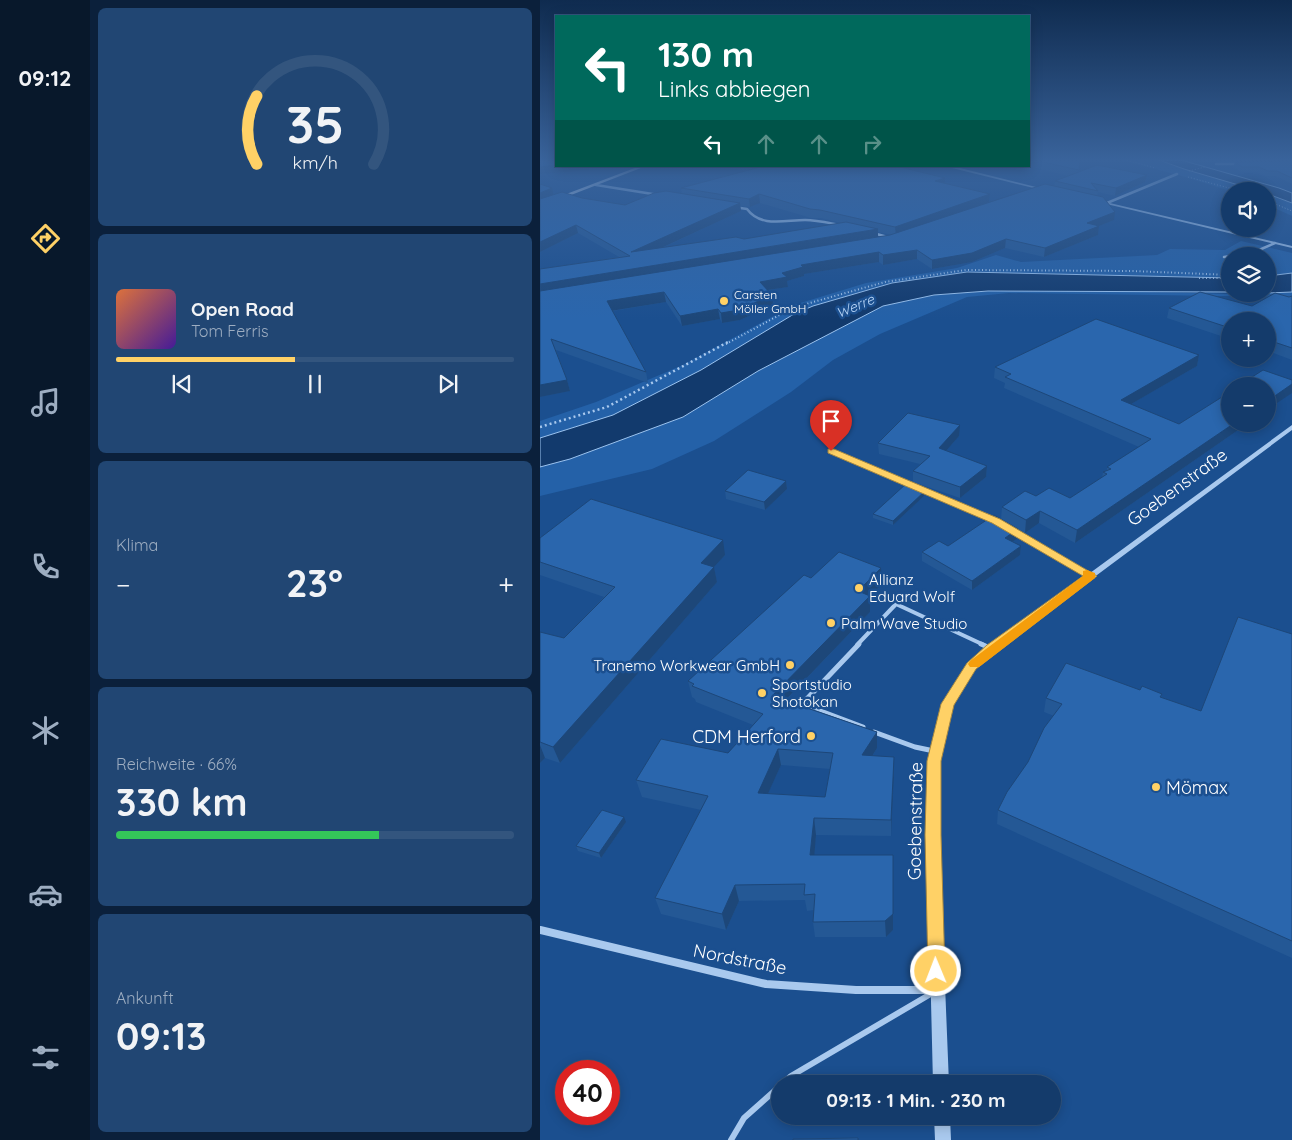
<!DOCTYPE html>
<html lang="de">
<meta charset="utf-8">
<style>
:root{--surface:#143b6b;--page:#214673;--text:#f1f3f6;--muted:#9dadc1;--line:#33557e;--accent:#ffd166}
body{margin:0;font-family:Quicksand,sans-serif;background:var(--page);color:var(--text);height:100vh;display:flex;flex-direction:column;font-size:19px;white-space:nowrap}
*{box-sizing:border-box;margin:0}
p{font-size:16px;color:var(--muted)}
.icon{flex:none;width:28px;height:28px;fill:none;stroke:currentColor;stroke-width:2;stroke-linecap:round;stroke-linejoin:round}
.map{position:relative;flex:1;overflow:hidden}
.drawer{display:flex;flex-direction:column;gap:8px;padding:8px;background:#0b203b;width:450px}
.drawer>*{flex:none}
.banner{position:absolute;left:15px;top:15px;width:475px;height:152px;border-radius:0px;box-shadow:0 2px 12px #0003,0 0 0 1px var(--line);background:#00695c;color:#fff;overflow:hidden}
.tools{position:absolute;left:681px;top:182px;display:grid;gap:10px}
.tools a{display:grid;place-items:center;width:55px;height:55px;border-radius:50%;background:var(--surface);box-shadow:0 2px 12px #0003,0 0 0 1px var(--line);font-size:25px}
.speed{position:absolute;left:15px;top:1060px;display:flex;gap:10px;font-size:25px;font-weight:700;text-align:center}
.speed>*{display:grid;place-content:center;width:65px;height:65px;border-radius:50%;background:var(--surface);box-shadow:0 2px 12px #0003,0 0 0 1px var(--line);line-height:1}
.speed .limit{border:8px solid #d22;background:#fff;color:#111}
.pin{position:absolute;display:grid;place-items:center;width:42px;height:42px;color:#fff;margin:-51px -21px;border-radius:50% 50% 50% 0;rotate:-45deg;box-shadow:0 0 5px #0007}
.pin .icon{rotate:45deg}
.me{position:absolute;width:55px;margin:-28px;rotate:359deg;stroke-linejoin:round;filter:drop-shadow(0 0 4px #0008)}
.turn{display:flex;align-items:center;gap:18px;height:105px;padding:0 20px;font-size:22px}
.turn .icon{width:65px;height:65px;stroke-width:2.5}
.turn b{display:block;font-size:35px;line-height:42px}
.lanes{display:flex;align-items:center;height:48px;padding:0 20px;background:#0003;justify-content:center;gap:25px;direction:ltr}
.lanes .off{opacity:.35}
.big{font-size:38px;font-weight:700;line-height:1.1}
.drawer .tile{flex:1;display:flex;flex-direction:column;justify-content:center;gap:8px;min-width:0;padding:0 18px;border-radius:8px;background:var(--page)}
.drawer .dial{align-items:center;gap:0}
.dial svg{height:130px;overflow:visible;fill:none;stroke:var(--line);stroke-width:7;stroke-linecap:round;text-anchor:middle}
.dial text{fill:var(--text);stroke:none}
.song{display:flex;align-items:center;gap:15px}
.cover{width:60px;height:60px;border-radius:8px;background:linear-gradient(135deg,hsl(20 70% 55%),hsl(260 70% 35%))}
.played{height:5px;border-radius:2px;background:linear-gradient(90deg,var(--accent) 45%,var(--line) 45%)}
.keys{display:flex;justify-content:space-around;direction:ltr}
.heat{display:flex;justify-content:space-between;align-items:center;font-size:28px;direction:ltr}
.charge{height:8px;border-radius:4px;background:linear-gradient(90deg,#34c759 66%,var(--line) 0)}
.trip{position:absolute;left:231px;top:1075px;width:290px;height:50px;border-radius:25px;background:var(--surface);box-shadow:0 2px 12px #0003,0 0 0 1px var(--line);font-weight:700;line-height:50px;text-align:center}
main{display:flex;flex:1;min-height:0}
.tab-bar{display:flex;flex-direction:column;width:90px;justify-content:space-around;align-items:center;background:#08182b;color:var(--muted)}
.tab-bar .icon{width:35px;height:35px}
.tab-bar .on{color:var(--accent)}
.tab-bar b{font-size:22px;color:var(--text)}
.map>svg:first-child{display:block}
.green{fill:#2461a8}
.water{fill:#123a6d;stroke:#9cc4f0}
.lines{fill:none;stroke-linecap:round;stroke-linejoin:round}
.path-far2{stroke:#a9c9ee;stroke-width:1;stroke-dasharray:1 2;stroke-linecap:butt}
.path-far1{stroke:#a9c9ee;stroke-width:2;stroke-dasharray:1 2.5;stroke-linecap:butt}
.path{stroke:#a9c9ee;stroke-width:2.5;stroke-dasharray:2 3;stroke-linecap:butt}
.service-far4{stroke:#a9c9ee;stroke-width:2.5}
.service-far3{stroke:#a9c9ee;stroke-width:3}
.service-far2{stroke:#a9c9ee;stroke-width:4}
.service-far1{stroke:#a9c9ee;stroke-width:5}
.service{stroke:#a9c9ee;stroke-width:6}
.minor-far1{stroke:#a9c9ee;stroke-width:2.5}
.minor{stroke:#a9c9ee;stroke-width:8}
.tertiary{fill:#a9c9ee;fill-rule:evenodd}
.secondary{fill:#d6e6fa;fill-rule:evenodd}
.wall{fill:#245895;fill-rule:evenodd}
.shaded-wall{fill:#1d4779}
.building{fill:#2a66ad;stroke:#1d4779;fill-rule:evenodd}
.route{fill:#ffd166;stroke:#a68842}
.slow{fill:#f59e0b}
.poi-dot{fill:#ffd166;stroke:#1b4f8f;stroke-width:2}
.labels{text-anchor:middle;dominant-baseline:central;stroke-width:5;stroke-linejoin:round;paint-order:stroke}
.far-poi-label{font-size:12px;fill:#fff;stroke:#1b4f8f;text-anchor:start}
.far-water-label{font-size:14px;font-style:italic;fill:#b5d3f5;stroke:#1b4f8f}
.poi-label{font-size:15px;fill:#fff;stroke:#1b4f8f;text-anchor:start}
.near-street-label{font-size:18px;fill:#fff;stroke:#1b4f8f}
.near-poi-label{font-size:18px;fill:#fff;stroke:#1b4f8f;text-anchor:end}
</style>
<main>
<nav class="tab-bar">
<b>09:12</b>
<svg class="icon on" aria-label="directions" viewBox="0 0 24 24"><path d="M12 3l9 9-9 9-9-9zM9 14v-3h6M13 9l2 2-2 2"/></svg>
<svg class="icon" aria-label="music" viewBox="0 0 24 24"><path d="M9 18V5l10-2v13"/><circle cx="6" cy="18" r="3"/><circle cx="16" cy="16" r="3"/></svg>
<svg class="icon" aria-label="phone" viewBox="0 0 24 24"><path d="M5 4h4l2 5-3 2q2 4 5 5l2-3 5 2v4C11 20 4 13 5 4z"/></svg>
<svg class="icon" aria-label="climate" viewBox="0 0 24 24"><path d="M12 3v18M4 7l16 10M4 17L20 7"/></svg>
<svg class="icon" aria-label="car" viewBox="0 0 24 24"><path d="M5 17H2v-5l4-1 3-4h7l3 4 3 1v5h-3M9 17h6M6 11h13"/><circle cx="7" cy="17" r="2"/><circle cx="17" cy="17" r="2"/></svg>
<svg class="icon" aria-label="filters" viewBox="0 0 24 24"><path d="M4 7h16M4 17h16"/><circle cx="9" cy="7" r="2"/><circle cx="15" cy="17" r="2"/></svg>
</nav>
<section class="drawer">
<div class="tile dial"><svg viewBox="0 0 100 80">
<path d="M14 69A42 42 0 1 1 86 69"/>
<path d="M14 69A42 42 0 0 1 14 27" stroke="#ffd166"/>
<text x="50" y="56" font-size="32" font-weight="700">35</text>
<text x="50" y="72" font-size="11">km/h</text>
</svg></div>
<div class="tile">
<div class="song"><i class="cover"></i><div><b>Open Road</b><p>Tom Ferris</p></div></div>
<div class="played"></div>
<div class="keys"><svg class="icon" aria-label="previous" viewBox="0 0 24 24"><path d="M18 5L8 12l10 7zM5 5v14"/></svg><svg class="icon" aria-label="pause" viewBox="0 0 24 24"><path d="M8 5v14M16 5v14"/></svg><svg class="icon" aria-label="next" viewBox="0 0 24 24"><path d="M6 5l10 7-10 7zM19 5v14"/></svg></div>
</div>
<div class="tile"><p>Klima</p>
<div class="heat"><a>−</a><b class="big">23°</b><a>+</a></div>
</div>
<div class="tile"><p>Reichweite · 66%</p><b class="big">330 km</b><div class="charge"></div></div>
<div class="tile"><p>Ankunft</p><b class="big">09:13</b></div>
</section>
<div class="map">
<svg width="752" height="1140" viewBox="0 0 752 1140">
<rect width="100%" height="100%" fill="#1b4f8f"/>
<path class="green" d="M 580,160 L 619,160 L 644,169 L 719,191 L 690,191 L 642,176 Z
M 728,194 L 752,203 L 752,216 L 728,205 Z
M 701,241 L 752,253 L 752,273 L 728,276 L 728,256 L 690,256 L 690,278 L 427,272 L 352,283 L 273,306 L 254,314 L 161,370 L 73,415 L 0,438 L 0,421 L 56,402 L 143,365 L 254,305 L 326,283 L 417,268 L 456,255 L 481,262 L 617,255 L 630,249 L 685,250 Z
M 527,290 L 690,294 L 752,292 L 752,297 L 469,293 L 427,297 L 340,334 L 293,360 L 251,392 L 174,441 L 112,469 L 0,496 L 0,467 L 30,459 L 143,417 L 218,371 L 343,306 L 394,295 L 448,291 Z"/>
<path class="water" d="M 619,160 L 641,160 L 739,188 L 752,193 L 752,203 L 728,194 L 728,191 L 719,191 L 644,169 Z
M 427,272 L 690,278 L 690,292 L 448,291 L 394,295 L 343,306 L 218,371 L 143,417 L 30,459 L 0,467 L 0,438 L 73,415 L 161,370 L 254,314 L 273,306 L 352,283 Z
M 752,273 L 752,292 L 728,293 L 728,276 Z"/>
<g class="lines">
<path class="path-far2" d="M 587,160 L 615,168
M 649,171 L 665,167
M 648,177 L 700,191
M 728,201 L 752,211"/>
<path class="path-far1" d="M 728,276 L 734,276
M 659,278 L 690,278
M 186,344 L 245,312 L 266,304 L 345,282 L 426,270 L 593,271 L 690,275"/>
<path class="path" d="M 0,427 L 67,407 L 188,342"/>
<path class="service-far4" d="M 684,257 L 712,253 L 735,243"/>
<path class="service-far3" d="M 291,451 L 349,476"/>
<path class="service-far2" d="M 347,475 L 454,520
M 475,532 L 551,575
M 317,645 L 356,604 L 444,645"/>
<path class="service-far1" d="M 319,644 L 262,704 L 323,727
M 441,644 L 452,649
M 334,732 L 375,747 L 394,751"/>
<path class="service" d="M 242,1084 L 251,1076 L 394,992
M 191,1140 L 204,1118 L 240,1086"/>
<path class="minor-far1" d="M 676,164 L 699,164
M 56,185 L 119,195
M 567,203 L 637,174
M 194,207 L 207,209 C 221,228 245,220 265,220 C 277,220 289,223 300,225
M 333,233 L 351,238"/>
<path class="minor" d="M 0,930 L 226,984 L 316,990 L 396,990"/>
<path class="tertiary" d="M 404,166 L 412,166 L 508,190 L 506,191 Z
M 557,200 L 752,246 L 752,248 L 558,202 Z
M 752,425 L 752,430 L 455,651 L 436,669 L 412,705 L 400,761 L 399,835 L 409,1084 L 393,1084 L 387,835 L 388,761 L 402,704 L 428,663 L 449,647 Z
M 394,1116 L 410,1116 L 411,1140 L 395,1140 Z"/>
<path class="secondary" d="M 100,166 L 106,166 L 0,207 L 0,204 Z"/>
</g>
<path class="wall" d="M 492,160 L 540,160 L 539,172 L 607,175 L 605,182 L 575,196 L 558,192 L 557,196 L 574,220 L 559,226 L 558,235 L 504,257 L 465,248 L 432,262 L 392,269 L 377,259 L 343,265 L 339,262 L 264,274 L 264,276 L 247,281 L 248,287 L 228,290 L 233,305 L 200,320 L 182,323 L 180,319 L 142,326 L 126,302 L 73,311 L 106,372 L 108,383 L 16,350 L 27,380 L 30,391 L 0,397 L 0,269 L 79,257 L 38,233 L 0,252 L 0,184 L 14,194 L 85,205 L 142,194 L 141,188 L 206,171 L 173,166 L 356,166 L 405,183 L 450,194 L 449,202 L 514,186 L 515,181 L 528,176 L 492,167 ZM 220,203 L 271,218 L 281,218 L 301,223 L 204,239 L 122,248 L 201,211 L 200,206 L 210,207 ZM 338,232 L 352,235 L 338,237 Z
M 683,160 L 752,160 L 685,161 Z
M 752,161 L 752,184 L 736,176 L 726,176 L 717,172 L 701,172 L 693,167 L 695,162 Z
M 752,296 L 752,360 L 728,351 L 728,321 L 690,321 L 690,339 L 627,318 L 629,308 L 712,306 L 749,297 Z
M 659,355 L 657,366 L 591,404 L 639,424 L 713,424 L 705,429 L 701,428 L 535,543 L 499,523 L 485,533 L 478,529 L 478,538 L 472,541 L 481,546 L 480,555 L 432,590 L 382,561 L 382,552 L 408,546 L 461,519 L 462,507 L 496,496 L 530,498 L 562,478 L 563,472 L 567,470 L 567,467 L 599,447 L 464,388 L 465,383 L 454,378 L 455,367 Z
M 419,436 L 406,451 L 447,466 L 446,477 L 420,498 L 373,482 L 373,471 L 380,464 L 339,454 L 338,443 Z
M 246,481 L 247,489 L 225,510 L 186,499 L 185,491 Z
M 385,491 L 385,495 L 353,525 L 333,518 L 333,514 Z
M 0,538 L 185,555 L 174,567 L 177,582 L 20,763 L 5,758 L 0,763 L 0,632 L 24,638 L 64,597 L 0,575 Z
M 271,578 L 342,584 L 330,596 L 330,612 L 246,700 L 337,732 L 337,748 L 333,755 L 354,773 L 351,836 L 276,835 L 274,855 L 353,871 L 353,930 L 346,937 L 275,937 L 273,922 L 274,910 L 267,911 L 265,900 L 199,901 L 186,930 L 121,914 L 115,898 L 161,810 L 102,797 L 96,780 L 188,753 L 213,725 L 156,702 L 155,699 L 152,697 L 148,681 ZM 241,765 L 290,769 L 285,797 L 228,793 Z
M 752,634 L 752,958 L 457,824 L 458,810 L 488,762 L 514,716 L 504,712 L 506,698 L 600,690 L 622,694 L 621,697 L 661,711 Z
M 86,822 L 61,858 L 38,851 L 36,846 Z"/>
<path class="shaded-wall" d="M 16,165 L 16,166 L 48,166 L 49,170 L 0,174 L 0,167 Z
M 607,175 L 605,182 L 575,196 L 576,188 Z
M 405,178 L 405,186 L 395,181 Z
M 12,188 L 14,197 L 0,202 L 0,193 Z
M 219,194 L 220,203 L 210,207 L 209,199 Z
M 450,194 L 449,202 L 356,236 L 355,227 Z
M 200,203 L 201,211 L 93,261 L 91,252 Z
M 575,212 L 574,220 L 559,226 L 558,235 L 504,257 L 505,248 L 547,223 Z
M 36,225 L 38,233 L 0,252 L 0,242 Z
M 338,229 L 338,238 L 0,295 L 0,284 Z
M 466,239 L 465,248 L 432,262 L 392,269 L 392,260 Z
M 377,250 L 377,259 L 343,265 L 343,255 Z
M 339,252 L 339,262 L 264,274 L 264,276 L 247,281 L 248,287 L 221,291 L 220,282 L 261,265 Z
M 124,292 L 126,302 L 70,311 L 67,301 Z
M 232,295 L 233,305 L 200,320 L 182,323 L 181,313 Z
M 178,309 L 180,319 L 142,326 L 140,316 Z
M 659,355 L 657,366 L 579,411 L 581,400 Z
M 27,380 L 30,391 L 0,397 L 0,385 Z
M 752,384 L 752,393 L 731,407 L 730,413 L 728,414 L 728,405 L 729,400 Z
M 693,424 L 702,424 L 701,428 L 535,543 L 537,530 Z
M 707,424 L 713,424 L 705,429 Z
M 420,425 L 419,436 L 399,459 L 399,448 Z
M 447,466 L 446,477 L 420,498 L 420,487 Z
M 246,481 L 247,489 L 225,510 L 224,502 Z
M 385,491 L 385,495 L 353,525 L 353,521 Z
M 500,511 L 499,523 L 485,533 L 486,520 Z
M 478,529 L 478,538 L 464,547 L 465,538 Z
M 183,540 L 185,555 L 174,567 L 177,582 L 20,763 L 13,747 L 161,563 Z
M 481,546 L 480,555 L 432,590 L 432,581 Z
M 341,568 L 342,584 L 330,596 L 330,612 L 234,712 L 232,696 L 318,591 Z
M 337,732 L 337,748 L 323,771 L 322,755 Z
M 0,745 L 5,758 L 0,763 Z
M 238,749 L 241,765 L 221,809 L 218,793 Z
M 354,757 L 354,773 L 351,836 L 351,820 Z
M 84,817 L 86,822 L 61,858 L 59,853 Z
M 274,818 L 276,835 L 273,871 L 270,855 Z
M 353,855 L 353,930 L 346,937 L 345,921 Z
M 195,885 L 199,901 L 186,930 L 182,914 Z"/>
<path class="building" d="M 0,160 L 16,160 L 16,165 L 0,167 Z
M 494,160 L 540,160 L 539,170 Z
M 752,161 L 752,178 L 737,171 L 728,171 L 719,167 L 702,167 L 695,162 Z
M 557,165 L 607,175 L 576,188 L 551,183 L 558,191 L 515,181 Z
M 224,166 L 356,166 L 405,178 L 395,181 L 450,194 L 355,227 L 280,210 L 270,209 L 219,194 L 209,199 L 141,188 Z
M 0,184 L 12,188 L 0,193 Z
M 505,184 L 563,197 L 575,212 L 547,223 L 559,226 L 505,248 L 466,239 L 432,253 L 392,260 L 377,250 L 343,255 L 339,252 L 261,265 L 263,267 L 242,273 L 247,277 L 220,282 L 232,295 L 199,310 L 181,313 L 178,309 L 140,316 L 124,292 L 67,301 L 106,372 L 11,339 L 27,380 L 0,385 L 0,291 L 350,235 Z
M 126,191 L 200,203 L 91,252 L 196,237 L 204,239 L 306,222 L 338,229 L 0,284 L 0,269 L 90,256 L 36,225 L 0,242 L 0,199 L 22,192 L 42,198 L 85,205 L 114,193 Z
M 660,292 L 712,306 L 735,293 L 749,297 L 752,296 L 752,348 L 728,340 L 728,321 L 690,321 L 690,328 L 629,308 Z
M 556,319 L 659,355 L 581,400 L 639,424 L 690,392 L 690,424 L 693,424 L 537,530 L 500,511 L 486,520 L 462,507 L 485,491 L 496,496 L 509,488 L 530,498 L 567,474 L 563,472 L 571,469 L 567,467 L 611,439 L 465,377 L 471,374 L 455,367 Z
M 723,370 L 752,380 L 752,384 L 729,400 L 733,401 L 728,405 L 728,386 L 698,386 Z
M 368,413 L 420,425 L 399,448 L 447,466 L 420,487 L 373,471 L 390,456 L 338,443 Z
M 208,470 L 246,481 L 224,502 L 185,491 Z
M 367,483 L 385,491 L 353,521 L 333,514 Z
M 51,499 L 183,540 L 161,563 L 174,567 L 13,747 L 0,742 L 0,632 L 24,638 L 75,587 L 0,562 L 0,538 Z
M 454,515 L 478,529 L 465,538 L 481,546 L 432,581 L 382,552 L 399,541 L 408,546 Z
M 299,552 L 341,568 L 318,591 L 330,596 L 232,696 L 337,732 L 322,755 L 354,757 L 351,820 L 274,818 L 270,855 L 353,855 L 353,914 L 345,921 L 273,922 L 275,894 L 264,895 L 265,884 L 195,885 L 182,914 L 115,898 L 168,796 L 96,780 L 121,739 L 188,753 L 223,714 L 152,686 L 154,684 L 148,681 L 264,575 L 271,578 ZM 238,749 L 293,753 L 285,797 L 218,793 Z
M 698,617 L 752,634 L 752,941 L 458,810 L 467,792 L 488,762 L 504,728 L 522,704 L 506,698 L 526,663 L 600,690 L 602,686 L 622,694 L 620,697 L 661,711 Z
M 62,810 L 84,817 L 59,853 L 36,846 Z
M 318,1138 L 318,1140 L 253,1140 L 253,1139 Z"/>
<linearGradient id="sky" x2="0" y2="1"><stop stop-color="#0f2b4f"/><stop offset="0.5" stop-color="#39639b"/><stop offset="1" stop-color="#39639b" stop-opacity="0"/></linearGradient>
<rect width="752" height="319" fill="url(#sky)"/>
<path class="route" d="M 288,449 L 294,449 L 460,519 L 557,576 L 436,669 L 414,705 L 401,761 L 401,835 L 405,971 L 403,977 L 396,980 L 390,977 L 388,971 L 385,835 L 387,761 L 401,704 L 427,663 L 447,645 L 543,576 L 452,523 L 288,453 Z"/>
<path class="slow" d="M 547,570 L 555,573 L 555,578 L 439,667 L 430,667 L 428,664 L 430,661 L 543,576 L 543,571 Z"/>
<g class="poi-dot">
<circle cx="184" cy="301" r="5"/>
<circle cx="319" cy="588" r="5"/>
<circle cx="291" cy="623" r="5"/>
<circle cx="250" cy="665" r="5"/>
<circle cx="222" cy="693" r="5"/>
<circle cx="271" cy="736" r="5"/>
<circle cx="616" cy="787" r="5"/>
</g>
<g class="labels">
<g class="far-poi-label">
<text x="194" y="294">Carsten<tspan x="194" dy="14">Möller GmbH</tspan></text>
</g>
<g class="far-water-label">
<text transform="translate(315 306) rotate(-23)">Werre</text>
</g>
<g class="poi-label">
<text x="329" y="579">Allianz<tspan x="329" dy="17">Eduard Wolf</tspan></text>
<text x="301" y="623">Palm Wave Studio</text>
<text x="240" y="665" text-anchor="end">Tranemo Workwear GmbH</text>
<text x="232" y="684">Sportstudio<tspan x="232" dy="17">Shotokan</tspan></text>
</g>
<g class="near-street-label">
<text transform="translate(637 487) rotate(-36)">Goebenstraße</text>
<text transform="translate(375 821) rotate(-89)">Goebenstraße</text>
<text transform="translate(200 959) rotate(11)">Nordstraße</text>
</g>
<g class="near-poi-label">
<text x="261" y="736">CDM Herford</text>
<text x="626" y="787" text-anchor="start">Mömax</text>
</g>
</g>
</svg>
<div class="tools">
<a><svg class="icon" aria-label="sound" viewBox="0 0 24 24"><path d="M4 9h4l5-4v14l-5-4H4zM17 9q2 3 0 6"/></svg></a>
<a><svg class="icon" aria-label="layers" viewBox="0 0 24 24"><path d="M12 4l9 5-9 5-9-5zM3 14l9 5 9-5"/></svg></a>
<a>+</a>
<a>−</a>
</div>
<div class="speed"><div class="limit">40</div></div>
<div class="pin" style="left:291px;top:451px;background:#d93025"><svg class="icon" aria-label="arrive" viewBox="0 0 24 24"><path d="M6 21V4h12l-3 4 3 4H6"/></svg></div>
<svg class="me" style="left:396px;top:971px" viewBox="-20 -20 40 40"><circle r="17" fill="#ffd166" stroke="#fff" stroke-width="3"/><path d="M0-11L8 9 0 5-8 9z" fill="#fff"/></svg>
<div class="trip">09:13 · 1 Min. · 230 m</div>
<div class="banner">
<div class="turn"><svg class="icon" aria-label="left" viewBox="0 0 24 24"><path d="M17 20v-9H6M10 6l-5 5 5 5"/></svg><div><b>130 m</b>Links abbiegen</div></div>
<div class="lanes"><svg class="icon" aria-label="left" viewBox="0 0 24 24"><path d="M17 20v-9H6M10 6l-5 5 5 5"/></svg><svg class="icon off" aria-label="ahead" viewBox="0 0 24 24"><path d="M12 20V5M6 11l6-6 6 6"/></svg><svg class="icon off" aria-label="ahead" viewBox="0 0 24 24"><path d="M12 20V5M6 11l6-6 6 6"/></svg><svg class="icon off" aria-label="right" viewBox="0 0 24 24"><path d="M7 20v-9h11M14 6l5 5-5 5"/></svg></div>
</div>
</div>
</main>
